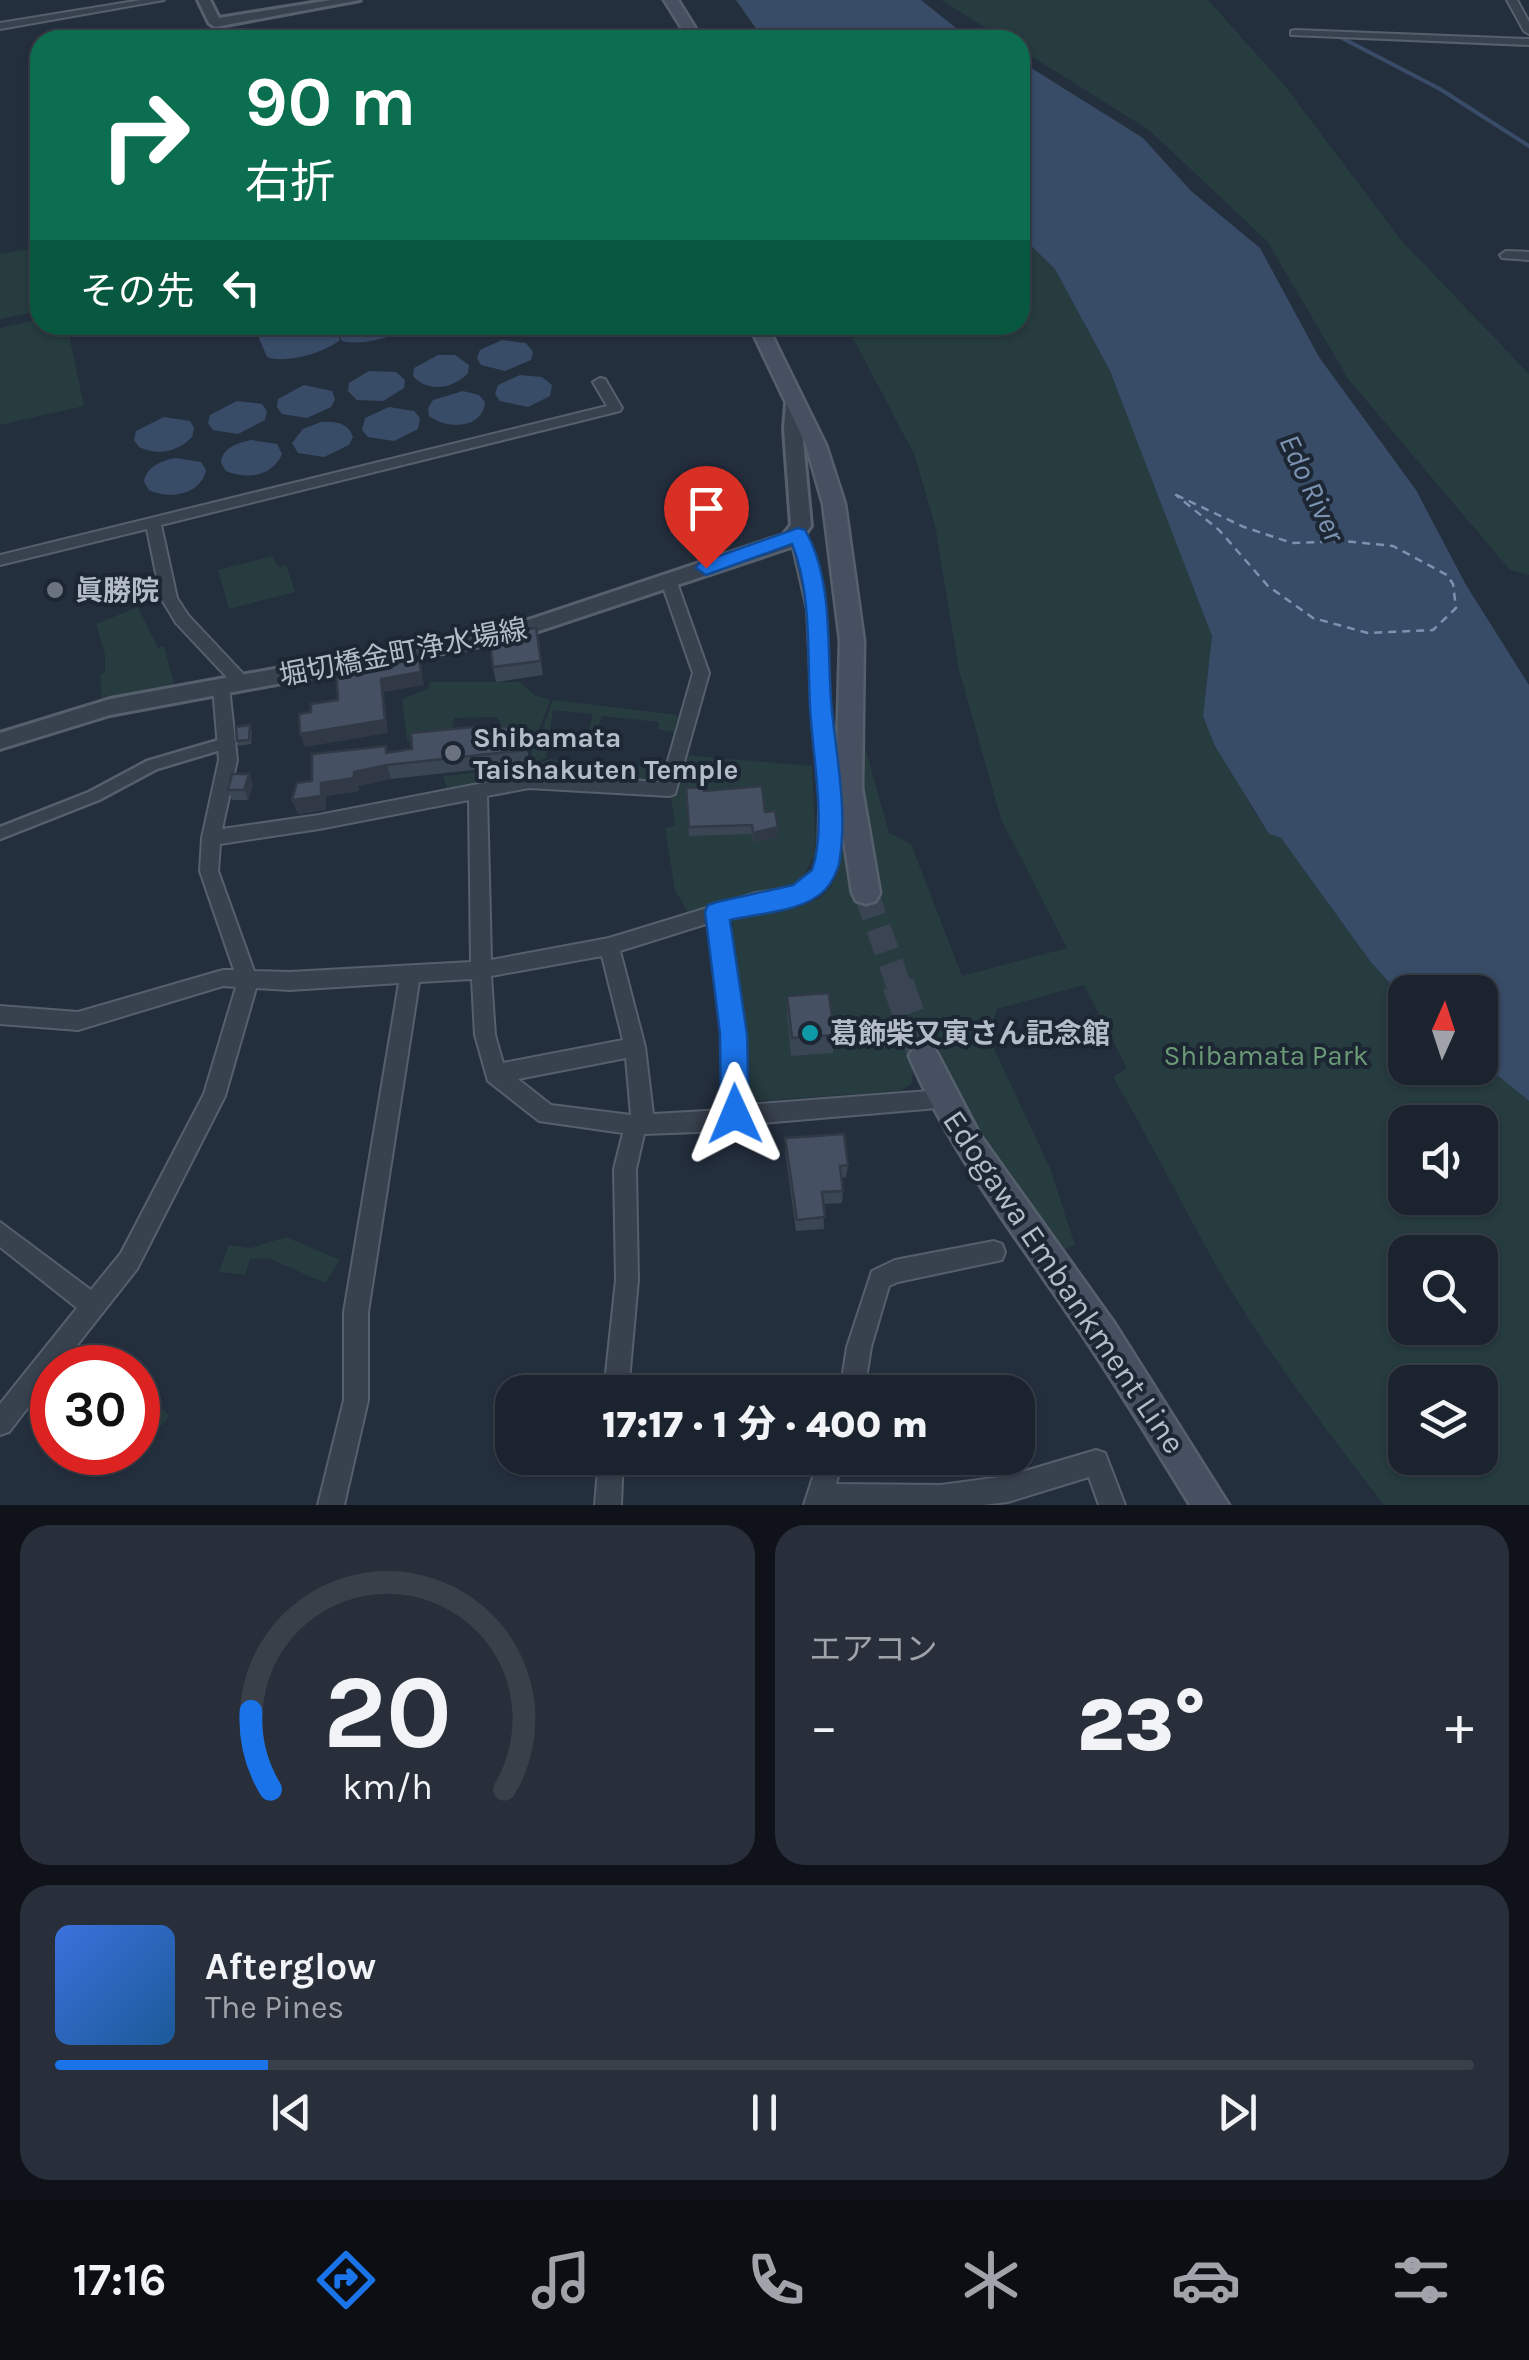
<!DOCTYPE html>
<html lang="ja">
<meta charset="utf-8">
<style>
:root{--surface:#1b232e;--page:#282f3a;--text:#f1f3f6;--muted:#a0a4aa;--line:#39404a;--accent:#1a73e8}
body{margin:0;font-family:Karla,"Noto Sans JP",sans-serif;background:var(--page);color:var(--text);height:100vh;display:flex;flex-direction:column;font-size:38px;white-space:nowrap}
*{box-sizing:border-box;margin:0}
p{font-size:32px;color:var(--muted)}
.icon{flex:none;width:55px;height:55px;fill:none;stroke:currentColor;stroke-width:2;stroke-linecap:round;stroke-linejoin:round}
.map{position:relative;height:1505px;overflow:hidden}
.side{display:flex;flex-direction:column;gap:20px;padding:20px;background:#0f1319;flex:1}
.side>*{flex:none}
.guide{position:absolute;left:30px;top:30px;width:1000px;height:305px;border-radius:30px;box-shadow:0 2px 8px #0004,0 0 0 2px var(--line);background:#0b6e4f;color:#fff;overflow:hidden}
.needle{width:65px;rotate:3deg}
.fabs{position:absolute;left:1388px;top:975px;display:grid;gap:20px}
.fabs a{display:grid;place-items:center;width:110px;height:110px;border-radius:20px;background:var(--surface);box-shadow:0 2px 8px #0004,0 0 0 2px var(--line);font-size:50px}
.speed{position:absolute;left:30px;top:1345px;display:flex;gap:20px;font-size:50px;font-weight:700;text-align:center}
.speed>*{display:grid;place-content:center;width:130px;height:130px;border-radius:50%;background:var(--surface);box-shadow:0 2px 8px #0004,0 0 0 2px var(--line);line-height:1}
.speed .limit{border:15px solid #d22;background:#fff;color:#111}
.pin{position:absolute;display:grid;place-items:center;width:85px;height:85px;color:#fff;margin:-102px -42px;border-radius:50% 50% 50% 0;rotate:-45deg;box-shadow:0 0 10px #0007}
.pin .icon{rotate:45deg}
.me{position:absolute;width:110px;margin:-55px;rotate:359deg;stroke-linejoin:round;filter:drop-shadow(0 0 8px #0008)}
.turn{display:flex;align-items:center;gap:35px;height:210px;padding:0 50px;font-size:45px}
.turn .icon{width:130px;height:130px;stroke-width:2.5}
.turn b{display:block;font-size:70px;line-height:85px}
.then{display:flex;align-items:center;height:95px;padding:0 50px;background:#0003;gap:20px;font-size:38px}
.big{font-size:75px;font-weight:800;line-height:1.1}
.side .widget{flex:1;display:flex;flex-direction:column;justify-content:center;gap:15px;min-width:0;padding:0 35px;border-radius:30px;background:var(--page)}
.side .dial{align-items:center;gap:0}
.dial svg{height:260px;overflow:visible;fill:none;stroke:var(--line);stroke-width:7;stroke-linecap:round;text-anchor:middle}
.dial text{fill:var(--text);stroke:none}
.song{display:flex;align-items:center;gap:30px}
.cover{width:120px;height:120px;border-radius:15px;background:linear-gradient(135deg,hsl(220 70% 55%),hsl(210 70% 35%))}
.played{height:10px;border-radius:5px;background:linear-gradient(90deg,var(--accent) 15%,var(--line) 15%)}
.keys{display:flex;justify-content:space-around;direction:ltr}
.heat{display:flex;justify-content:space-between;align-items:center;font-size:55px;direction:ltr}
.side .tiles{flex:1;display:grid;gap:20px;grid-template-columns:1fr 1fr}
.widget:last-child{grid-column:span 2}
.trip{position:absolute;left:495px;top:1375px;width:540px;height:100px;border-radius:30px;background:var(--surface);box-shadow:0 2px 8px #0004,0 0 0 2px var(--line);font-weight:800;line-height:100px;text-align:center}
.dock{display:flex;height:160px;justify-content:space-around;align-items:center;background:#0b0e12;color:var(--muted)}
.dock .icon{width:70px;height:70px}
.dock .on{color:var(--accent)}
.dock b{font-size:45px;color:var(--text)}
.map>svg:first-child{display:block}
.green{fill:#263c3f;fill-rule:evenodd}
.water{fill:#394c67}
.lines{fill:none;stroke-linecap:round;stroke-linejoin:round}
.stream{stroke:#394c67;stroke-width:4}
.ferry{stroke:#7c92b1;stroke-width:2.5;stroke-dasharray:8 6;stroke-linecap:butt}
.secondary-tunnel-far1{stroke:#3a4453;stroke-width:25;stroke-dasharray:25 12;stroke-linecap:butt}
.secondary-tunnel{stroke:#3a4453;stroke-width:32;stroke-dasharray:32 16;stroke-linecap:butt}
.pedestrian-casing{stroke:#565f6c;stroke-width:5}
.minor-casing{stroke:#565f6c;stroke-width:4}
.tertiary-casing{stroke:#565f6c;stroke-width:6}
.secondary-casing{stroke:#565f6c;stroke-width:5}
.pedestrian{fill:#38414e;fill-rule:evenodd}
.minor{fill:#38414e;fill-rule:evenodd}
.tertiary{fill:#38414e;fill-rule:evenodd}
.secondary{fill:#465061;fill-rule:evenodd}
.wall{fill:#3b4654}
.shaded-wall{fill:#303945}
.building{fill:#455162;stroke:#303945;stroke-width:2.5}
.route{fill:#1a73e8;stroke:#114b97;stroke-width:2.5}
.worship-dot{fill:#6b7280;stroke:#1d2633;stroke-width:4}
.culture-dot{fill:#0f9aa8;stroke:#1d2633;stroke-width:4}
.labels{text-anchor:middle;dominant-baseline:central;stroke-width:8;stroke-linejoin:round;paint-order:stroke}
.poi-label{font-size:28px;font-weight:bold;fill:#b4bcc9;stroke:#1d2633;text-anchor:start}
.street-label{font-size:28px;fill:#b4bcc9;stroke:#1d2633}
.park-label{font-size:28px;fill:#6b9a76;stroke:#1d2633}
.water-label{font-size:30px;font-style:italic;fill:#7c92b1;stroke:#1d2633}
.near-street-label{font-size:32px;fill:#b4bcc9;stroke:#1d2633}
</style>
<div class="map">
<svg width="1529" height="1505" viewBox="0 0 1529 1505">
<rect width="100%" height="100%" fill="#242f3e"/>
<path class="green" d="M 941,0 L 1208,0 L 1285,86 L 1400,239 L 1529,374 L 1529,575 L 1510,570 L 1349,380 L 1267,241 L 1149,130 L 1020,49 L 1020,40 L 1005,40 Z
M 1020,235 L 1055,269 L 1110,371 L 1212,636 L 1203,717 L 1253,810 L 1269,834 L 1281,838 L 1370,961 L 1405,1000 L 1405,1068 L 1480,1068 L 1480,1061 L 1529,1101 L 1529,1505 L 1384,1505 C 1326,1430 1268,1354 1220,1272 C 1183,1208 1151,1141 1113,1077 L 1127,1068 L 1084,985 L 997,1009 L 988,1036 L 1050,1168 L 1075,1245 L 1059,1251 L 914,1059 L 912,1083 L 901,1091 L 754,1101 L 747,1092 L 732,916 C 761,912 820,913 834,881 C 840,867 840,848 841,833 L 857,899 L 879,896 L 867,841 L 859,746 L 865,747 L 889,833 L 911,844 L 962,976 L 1067,948 L 1001,819 L 959,670 L 935,525 L 914,454 L 846,325 L 1020,325 ZM 1405,1122 L 1480,1122 L 1480,1198 L 1405,1198 ZM 1405,1252 L 1480,1252 L 1480,1328 L 1405,1328 ZM 1405,1382 L 1480,1382 L 1480,1458 L 1405,1458 Z
M 40,247 L 40,311 L 0,319 L 0,254 Z
M 40,319 L 40,325 L 67,325 L 84,406 L 0,425 L 0,328 Z
M 273,556 L 278,567 L 286,565 L 295,592 L 229,609 L 218,570 Z
M 138,607 L 158,648 L 164,646 L 174,684 L 102,698 L 100,675 L 105,673 L 105,655 L 96,624 Z
M 430,682 L 520,682 L 534,695 L 550,700 L 533,747 L 537,745 L 553,700 L 678,715 L 674,732 L 658,729 L 659,722 L 602,716 L 593,741 L 569,740 L 571,734 L 588,733 L 593,714 L 553,710 L 546,758 L 531,763 L 532,746 L 507,736 L 497,717 L 454,718 L 451,739 L 407,742 L 402,699 L 428,689 Z
M 684,755 L 812,766 L 816,852 L 798,887 L 753,893 L 689,914 L 675,890 L 665,828 L 675,826 L 671,797 L 676,794 Z
M 550,759 L 662,767 L 660,781 L 527,774 L 448,791 L 443,776 L 529,767 Z
M 286,1237 L 340,1260 L 325,1283 L 268,1258 L 250,1259 L 245,1275 L 219,1272 L 229,1245 L 251,1248 Z
M 138,1378 L 169,1416 L 143,1450 L 138,1447 Z"/>
<path class="water" d="M 736,0 L 921,0 L 961,32 L 979,40 L 764,40 Z
M 1020,61 L 1143,138 L 1191,191 L 1260,248 L 1319,357 L 1416,490 L 1466,585 L 1529,685 L 1529,1101 L 1480,1061 L 1480,992 L 1405,992 L 1405,1000 L 1370,961 L 1281,838 L 1269,834 L 1215,746 L 1203,716 L 1212,636 L 1110,371 L 1055,269 L 1020,235 Z
M 263,325 L 412,325 C 398,337 361,346 342,341 L 336,329 L 340,340 C 324,353 286,364 267,357 L 256,331 Z
M 502,340 L 526,343 L 533,352 L 531,360 L 505,371 L 481,365 L 477,358 L 480,350 Z
M 438,355 L 455,355 L 469,365 L 468,373 C 453,389 428,393 413,376 L 414,368 Z
M 369,371 L 396,372 L 405,380 L 404,388 L 383,401 L 357,400 L 348,391 L 349,383 Z
M 520,375 L 542,377 L 552,385 L 550,396 L 528,407 L 500,401 L 495,394 L 498,385 Z
M 304,385 L 332,391 L 335,399 L 331,407 L 307,418 L 282,414 L 277,407 L 278,399 Z
M 463,391 L 479,395 L 485,402 C 483,429 447,430 429,416 L 428,408 L 433,400 Z
M 237,401 L 262,404 L 267,411 L 265,420 L 238,434 L 213,430 L 208,423 L 210,415 Z
M 389,407 L 414,411 L 420,418 L 418,429 L 394,441 L 368,437 L 362,430 L 365,418 Z
M 164,417 L 190,421 L 194,428 L 192,437 C 177,452 158,456 139,447 L 134,440 L 136,431 Z
M 321,422 C 334,421 348,422 353,437 L 349,445 L 324,457 L 298,453 L 292,443 L 303,429 Z
M 251,440 L 277,444 L 282,454 C 273,476 247,480 226,471 L 221,463 C 222,448 237,443 251,440 Z
M 175,458 L 201,462 L 206,470 C 201,495 169,500 149,490 L 144,482 C 146,467 161,461 175,458 Z"/>
<g class="lines">
<path class="stream" d="M 1338,36 L 1440,89 L 1529,146"/>
<path class="ferry" d="M 1176,495 L 1244,527 L 1292,543 L 1344,541 L 1393,546 L 1447,575 L 1453,584 L 1456,608 L 1433,630 L 1368,633 L 1313,618 L 1268,586 L 1219,530 Z"/>
<path class="secondary-tunnel-far1" d="M 866,893 L 899,986"/>
<path class="secondary-tunnel" d="M 898,984 L 924,1056"/>
<defs>
<path id="pedestrian" d="M 229,737 L 236,742 L 234,746 L 157,769 L 99,800 L 0,839 L 0,827 L 89,792 L 147,761 Z"/>
<path id="minor" d="M 141,0 L 164,0 L 0,29 L 0,23 Z
M 1507,0 L 1517,0 L 1529,22 L 1529,34 L 1524,31 Z
M 1295,30 L 1529,39 L 1529,45 L 1291,35 L 1291,31 Z
M 1506,251 L 1529,252 L 1529,260 L 1502,258 L 1500,255 Z
M 600,378 L 605,379 L 622,408 L 620,411 L 161,525 L 177,598 L 188,615 L 248,679 L 250,683 L 248,687 L 236,687 L 176,623 L 161,598 L 147,529 L 0,565 L 0,555 L 607,406 L 593,382 Z
M 798,530 L 806,535 L 823,609 L 830,713 L 838,762 L 836,864 L 821,891 L 805,899 L 727,918 L 743,1035 L 745,1105 L 942,1090 L 949,1093 L 953,1100 L 949,1107 L 738,1125 L 724,1131 L 644,1134 L 636,1169 L 638,1280 L 628,1392 L 604,1392 L 616,1280 L 614,1169 L 623,1133 L 539,1121 L 488,1081 L 475,1035 L 472,979 L 419,982 L 368,1312 L 368,1400 L 344,1505 L 318,1505 L 344,1400 L 344,1312 L 399,983 L 290,990 L 256,988 L 225,1096 L 137,1269 L 59,1368 L 52,1368 L 52,1376 L 9,1432 L 0,1435 L 0,1404 L 77,1308 L 0,1247 L 0,1222 L 91,1290 L 121,1253 L 204,1094 L 236,987 L 223,986 L 78,1030 L 0,1024 L 0,1006 L 78,1012 L 223,970 L 234,970 L 200,871 L 202,838 L 219,760 L 213,687 L 215,683 L 221,681 L 229,687 L 237,760 L 222,829 L 319,815 L 529,774 L 662,782 L 693,673 L 661,581 L 663,577 L 675,577 L 709,673 L 675,794 L 669,796 L 529,788 L 487,796 L 491,960 L 609,938 L 756,893 L 795,887 L 807,881 L 818,863 L 820,762 L 812,713 L 807,609 L 790,535 ZM 469,800 L 471,962 L 290,972 L 254,971 L 218,871 L 220,844 L 319,829 ZM 709,923 L 723,1035 L 724,1110 L 653,1114 L 645,1047 L 620,951 ZM 602,956 L 623,1040 L 503,1063 L 495,1035 L 491,976 ZM 626,1058 L 631,1115 L 551,1105 L 518,1079 Z
M 994,1241 L 1002,1244 L 1005,1252 L 1002,1260 L 898,1282 L 889,1286 L 871,1347 L 864,1392 L 840,1392 L 847,1347 L 872,1271 L 895,1260 Z
M 1096,1450 L 1105,1453 L 1125,1505 L 1099,1505 L 1089,1477 L 1008,1502 L 983,1505 L 804,1505 L 819,1458 L 843,1458 L 836,1484 L 941,1485 L 1008,1476 Z
M 599,1458 L 623,1458 L 621,1505 L 595,1505 Z"/>
<path id="tertiary" d="M 198,0 L 210,0 L 219,18 L 331,0 L 360,0 L 215,27 L 209,23 Z
M 795,398 L 804,403 L 802,429 L 811,526 L 797,545 L 512,640 L 110,715 L 0,749 L 0,733 L 110,699 L 510,626 L 783,535 L 791,525 L 784,429 L 786,403 Z"/>
<path id="secondary" d="M 664,0 L 678,0 L 703,40 L 689,40 Z
M 749,325 L 767,325 L 826,445 L 845,504 L 864,641 L 862,788 L 880,893 L 876,901 L 866,904 L 856,901 L 852,893 L 836,788 L 840,641 L 823,504 L 806,445 Z
M 924,1043 L 934,1047 L 980,1135 L 1115,1324 L 1229,1505 L 1190,1505 C 1150,1440 1110,1374 1066,1311 C 1009,1227 949,1150 909,1056 L 914,1047 Z"/>
</defs>
<use href="#pedestrian" class="pedestrian-casing"/>
<use href="#minor" class="minor-casing"/>
<use href="#tertiary" class="tertiary-casing"/>
<use href="#secondary" class="secondary-casing"/>
<use href="#pedestrian" class="pedestrian"/>
<use href="#minor" class="minor"/>
<use href="#tertiary" class="tertiary"/>
<use href="#secondary" class="secondary"/>
</g>
<path class="wall" d="M 536,628 L 543,675 L 496,682 L 493,667 Z
M 473,727 L 474,731 L 512,733 L 527,746 L 529,764 L 391,779 L 358,786 L 359,791 L 326,796 L 326,810 L 298,814 L 292,800 L 312,781 L 386,746 L 388,753 L 412,749 Z
M 252,730 L 251,744 L 239,746 L 237,741 Z
M 249,774 L 253,784 L 248,800 L 232,800 L 228,790 Z
M 686,788 L 704,791 L 765,812 L 778,837 L 753,842 L 752,834 L 689,836 Z
M 787,996 L 834,1035 L 833,1053 L 791,1056 L 787,1014 Z
M 785,1138 L 848,1165 L 846,1177 L 842,1178 L 843,1191 L 842,1203 L 823,1204 L 824,1229 L 796,1231 L 785,1151 Z"/>
<path class="shaded-wall" d="M 419,657 L 424,685 L 384,692 L 388,733 L 305,747 L 300,734 L 381,679 Z
M 387,765 L 391,779 L 358,786 L 359,791 L 326,796 L 326,810 L 298,814 L 292,800 L 321,783 L 354,772 Z
M 249,774 L 253,784 L 248,800 L 244,790 Z
M 778,827 L 778,837 L 753,842 L 753,833 Z"/>
<path class="building" d="M 536,628 L 541,661 L 493,667 L 489,634 Z
M 419,657 L 421,672 L 381,679 L 385,720 L 300,734 L 299,714 L 311,712 L 311,704 L 338,700 L 336,671 Z
M 250,725 L 249,740 L 237,741 L 236,727 Z
M 511,726 L 512,733 L 524,732 L 526,750 L 387,765 L 354,772 L 354,778 L 321,783 L 321,796 L 292,800 L 297,783 L 312,781 L 312,754 L 386,746 L 386,753 L 412,749 L 411,733 L 473,727 L 473,731 Z
M 232,774 L 249,774 L 244,790 L 228,790 Z
M 762,786 L 765,812 L 775,811 L 778,827 L 753,833 L 752,825 L 689,827 L 686,788 L 704,787 L 704,791 Z
M 829,993 L 834,1035 L 792,1038 L 787,996 Z
M 844,1134 L 848,1165 L 840,1166 L 843,1191 L 822,1192 L 825,1217 L 797,1220 L 785,1138 Z"/>
<path class="route" d="M 798,528 L 805,530 C 835,582 826,653 832,711 C 837,760 848,814 839,864 C 837,872 831,884 825,890 C 804,912 758,913 730,920 L 747,1034 L 749,1114 L 745,1123 L 735,1127 L 725,1123 L 721,1114 L 720,1034 L 705,912 L 708,905 L 717,902 L 793,885 L 812,870 C 827,827 812,752 810,707 C 807,655 812,593 792,544 L 706,575 L 696,568 L 699,563 Z"/>
<g class="worship-dot">
<circle cx="55" cy="590" r="10"/>
<circle cx="453" cy="753" r="10"/>
</g>
<circle class="culture-dot" cx="810" cy="1033" r="10"/>
<g class="labels">
<g class="poi-label">
<text x="75" y="590">眞勝院</text>
<text x="473" y="737">Shibamata<tspan x="473" dy="32">Taishakuten Temple</tspan></text>
<text x="830" y="1033">葛飾柴又寅さん記念館</text>
</g>
<g class="street-label">
<text transform="translate(403 652) rotate(-11)">堀切橋金町浄水場線</text>
</g>
<g class="park-label">
<text x="1266" y="1055">Shibamata Park</text>
</g>
<g class="water-label">
<text transform="translate(1312 488) rotate(65)">Edo River</text>
</g>
<g class="near-street-label">
<text transform="translate(1064 1282) rotate(56)">Edogawa Embankment Line</text>
</g>
</g>
</svg>
<div class="fabs">
<a><svg class="needle" viewBox="-14 -14 28 28"><path d="M0-13l5 13h-10z" fill="#e53935"/><path d="M0 13l5-13h-10z" fill="#a0a4aa"/></svg></a>
<a><svg class="icon" aria-label="sound" viewBox="0 0 24 24"><path d="M4 9h4l5-4v14l-5-4H4zM17 9q2 3 0 6"/></svg></a>
<a><svg class="icon" aria-label="search" viewBox="0 0 24 24"><circle cx="10" cy="10" r="6"/><path d="M15 15l6 6"/></svg></a>
<a><svg class="icon" aria-label="layers" viewBox="0 0 24 24"><path d="M12 4l9 5-9 5-9-5zM3 14l9 5 9-5"/></svg></a>
</div>
<div class="speed"><div class="limit">30</div></div>
<div class="pin" style="left:706px;top:568px;background:#d93025"><svg class="icon" aria-label="arrive" viewBox="0 0 24 24"><path d="M6 21V4h12l-3 4 3 4H6"/></svg></div>
<svg class="me" style="left:735px;top:1114px" viewBox="-20 -20 40 40"><path d="M0-17L14 15 0 8-14 15z" fill="#1a73e8" stroke="#fff" stroke-width="4"/></svg>
<div class="trip">17:17 · 1 分 · 400 m</div>
<div class="guide">
<div class="turn"><svg class="icon" aria-label="right" viewBox="0 0 24 24"><path d="M7 20v-9h11M14 6l5 5-5 5"/></svg><div><b>90 m</b>右折</div></div>
<div class="then">その先<svg class="icon" aria-label="left" viewBox="0 0 24 24"><path d="M17 20v-9H6M10 6l-5 5 5 5"/></svg></div>
</div>
</div>
<section class="side">
<div class="tiles">
<div class="widget dial"><svg viewBox="0 0 100 80">
<path d="M14 69A42 42 0 1 1 86 69"/>
<path d="M14 69A42 42 0 0 1 8 45" stroke="#1a73e8"/>
<text x="50" y="56" font-size="32" font-weight="700">20</text>
<text x="50" y="72" font-size="11">km/h</text>
</svg></div>
<div class="widget"><p>エアコン</p>
<div class="heat"><a>−</a><b class="big">23°</b><a>+</a></div>
</div>
<div class="widget">
<div class="song"><i class="cover"></i><div><b>Afterglow</b><p>The Pines</p></div></div>
<div class="played"></div>
<div class="keys"><svg class="icon" aria-label="previous" viewBox="0 0 24 24"><path d="M18 5L8 12l10 7zM5 5v14"/></svg><svg class="icon" aria-label="pause" viewBox="0 0 24 24"><path d="M8 5v14M16 5v14"/></svg><svg class="icon" aria-label="next" viewBox="0 0 24 24"><path d="M6 5l10 7-10 7zM19 5v14"/></svg></div>
</div>
</div>
</section>
<nav class="dock">
<b>17:16</b>
<svg class="icon on" aria-label="directions" viewBox="0 0 24 24"><path d="M12 3l9 9-9 9-9-9zM9 14v-3h6M13 9l2 2-2 2"/></svg>
<svg class="icon" aria-label="music" viewBox="0 0 24 24"><path d="M9 18V5l10-2v13"/><circle cx="6" cy="18" r="3"/><circle cx="16" cy="16" r="3"/></svg>
<svg class="icon" aria-label="phone" viewBox="0 0 24 24"><path d="M5 4h4l2 5-3 2q2 4 5 5l2-3 5 2v4C11 20 4 13 5 4z"/></svg>
<svg class="icon" aria-label="climate" viewBox="0 0 24 24"><path d="M12 3v18M4 7l16 10M4 17L20 7"/></svg>
<svg class="icon" aria-label="car" viewBox="0 0 24 24"><path d="M5 17H2v-5l4-1 3-4h7l3 4 3 1v5h-3M9 17h6M6 11h13"/><circle cx="7" cy="17" r="2"/><circle cx="17" cy="17" r="2"/></svg>
<svg class="icon" aria-label="filters" viewBox="0 0 24 24"><path d="M4 7h16M4 17h16"/><circle cx="9" cy="7" r="2"/><circle cx="15" cy="17" r="2"/></svg>
</nav>
